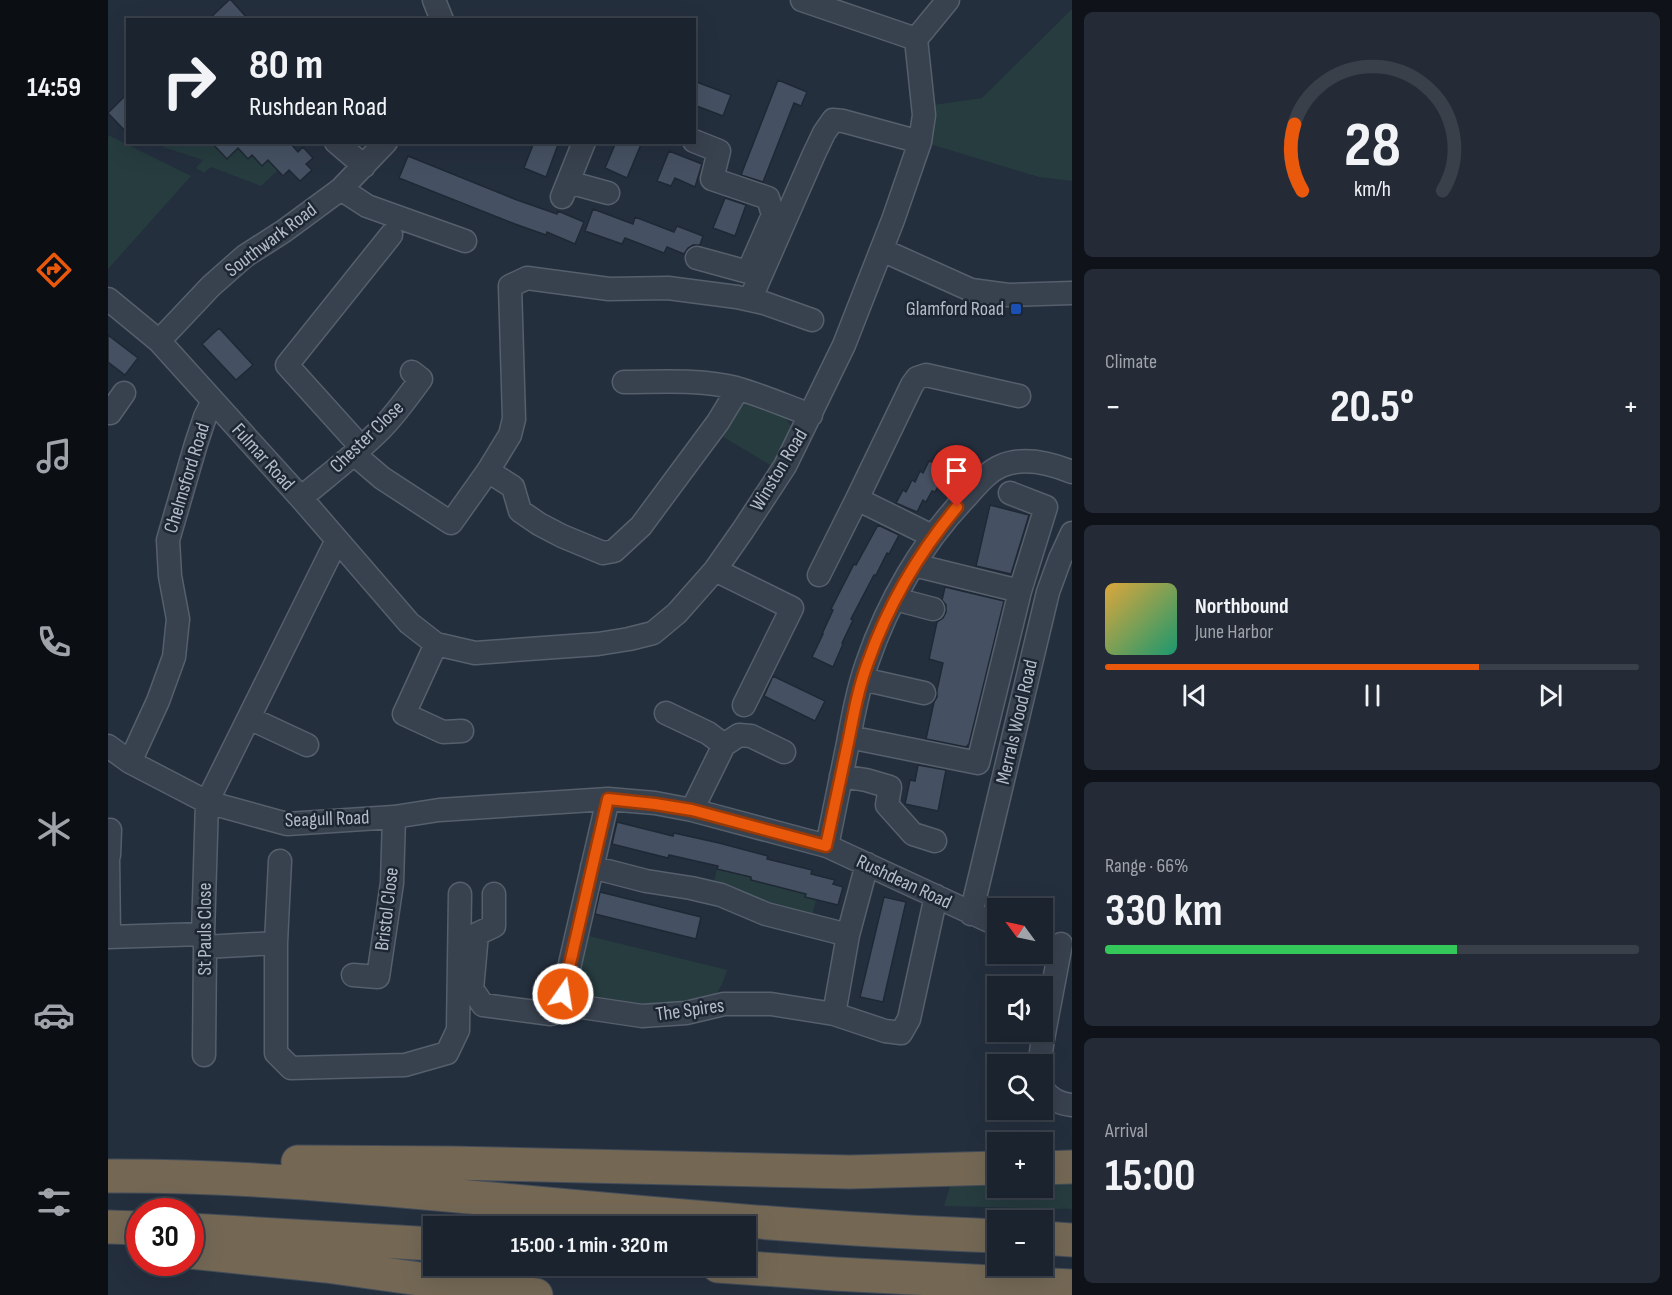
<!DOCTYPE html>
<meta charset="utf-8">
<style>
:root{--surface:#1b232e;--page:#242b36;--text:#f1f3f6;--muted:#a0a4aa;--line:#39404a;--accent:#ea580c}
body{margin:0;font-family:"Sofia Sans Condensed",sans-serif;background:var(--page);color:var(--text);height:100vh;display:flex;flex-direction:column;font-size:22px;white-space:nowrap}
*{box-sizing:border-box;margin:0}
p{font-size:20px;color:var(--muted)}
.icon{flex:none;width:33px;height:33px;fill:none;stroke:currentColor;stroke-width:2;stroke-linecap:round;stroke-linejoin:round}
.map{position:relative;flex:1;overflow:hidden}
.side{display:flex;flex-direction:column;gap:12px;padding:12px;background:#0f1319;width:600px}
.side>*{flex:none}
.banner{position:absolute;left:18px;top:18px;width:570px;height:126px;border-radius:0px;box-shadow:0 6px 24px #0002,0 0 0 2px var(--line);background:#1b232e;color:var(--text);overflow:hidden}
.needle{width:39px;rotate:303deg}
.controls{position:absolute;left:879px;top:898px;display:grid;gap:12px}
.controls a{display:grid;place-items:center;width:66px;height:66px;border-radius:0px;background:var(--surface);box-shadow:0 6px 24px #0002,0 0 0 2px var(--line);font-size:30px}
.speed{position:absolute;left:18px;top:1198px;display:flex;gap:12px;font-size:30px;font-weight:700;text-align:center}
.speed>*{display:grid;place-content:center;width:78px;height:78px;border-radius:50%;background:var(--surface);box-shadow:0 6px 24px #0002,0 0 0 2px var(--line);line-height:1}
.speed .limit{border:9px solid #d22;background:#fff;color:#111}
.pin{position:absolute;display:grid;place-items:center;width:51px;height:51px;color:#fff;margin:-62px -26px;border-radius:50% 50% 50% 0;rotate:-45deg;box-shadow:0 0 6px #0007}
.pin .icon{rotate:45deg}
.me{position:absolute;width:66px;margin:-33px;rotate:13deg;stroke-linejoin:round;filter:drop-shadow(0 0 4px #0008)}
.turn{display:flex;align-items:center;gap:21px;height:126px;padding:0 24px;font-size:27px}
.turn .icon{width:78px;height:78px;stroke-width:2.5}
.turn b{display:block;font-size:42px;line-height:51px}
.big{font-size:45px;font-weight:700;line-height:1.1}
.side .card{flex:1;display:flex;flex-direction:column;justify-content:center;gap:9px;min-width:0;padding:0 21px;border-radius:9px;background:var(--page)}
.side .dial{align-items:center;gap:0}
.dial svg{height:156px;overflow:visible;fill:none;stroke:var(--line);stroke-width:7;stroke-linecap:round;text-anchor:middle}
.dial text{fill:var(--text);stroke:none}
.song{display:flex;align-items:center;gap:18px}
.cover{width:72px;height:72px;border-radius:9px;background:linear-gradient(135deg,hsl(40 70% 55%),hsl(160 70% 35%))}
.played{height:6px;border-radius:3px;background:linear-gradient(90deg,var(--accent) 70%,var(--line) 70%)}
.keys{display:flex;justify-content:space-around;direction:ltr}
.heat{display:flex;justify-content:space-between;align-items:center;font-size:33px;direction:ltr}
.charge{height:9px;border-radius:4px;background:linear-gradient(90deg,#34c759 66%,var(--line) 0)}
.trip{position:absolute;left:315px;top:1216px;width:333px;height:60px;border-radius:0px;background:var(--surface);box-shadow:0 6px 24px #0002,0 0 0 2px var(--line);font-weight:700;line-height:60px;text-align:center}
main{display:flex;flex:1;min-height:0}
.tabs{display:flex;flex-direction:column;width:108px;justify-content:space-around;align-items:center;background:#0b0e12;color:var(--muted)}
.tabs .icon{width:42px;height:42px}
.tabs .on{color:var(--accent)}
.tabs b{font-size:27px;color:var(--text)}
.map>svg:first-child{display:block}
.green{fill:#263c3f}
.building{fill:#455162;stroke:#1f2835;stroke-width:1.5}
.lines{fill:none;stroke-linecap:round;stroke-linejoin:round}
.minor-casing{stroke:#565f6c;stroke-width:25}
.highway-casing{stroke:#434c59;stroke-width:35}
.minor{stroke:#38414e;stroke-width:22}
.highway{stroke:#746855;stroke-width:33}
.route-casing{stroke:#983908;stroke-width:15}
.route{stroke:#ea580c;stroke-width:10}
.transit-dot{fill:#1a4fb4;stroke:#1d2633;stroke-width:2}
.labels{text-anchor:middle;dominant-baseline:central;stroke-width:5;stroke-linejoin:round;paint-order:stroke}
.street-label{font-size:20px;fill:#b4bcc9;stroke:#1d2633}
.poi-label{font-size:20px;fill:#b4bcc9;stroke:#1d2633;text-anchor:end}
</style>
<main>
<nav class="tabs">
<b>14:59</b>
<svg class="icon on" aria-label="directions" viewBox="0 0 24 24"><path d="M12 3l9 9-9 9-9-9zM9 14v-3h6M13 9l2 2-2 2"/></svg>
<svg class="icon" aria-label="music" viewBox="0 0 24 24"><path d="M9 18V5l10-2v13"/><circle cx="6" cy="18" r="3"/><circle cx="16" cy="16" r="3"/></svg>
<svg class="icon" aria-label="phone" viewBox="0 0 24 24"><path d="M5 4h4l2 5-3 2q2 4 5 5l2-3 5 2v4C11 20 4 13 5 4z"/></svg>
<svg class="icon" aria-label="climate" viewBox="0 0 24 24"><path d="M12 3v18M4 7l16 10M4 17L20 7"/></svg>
<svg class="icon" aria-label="car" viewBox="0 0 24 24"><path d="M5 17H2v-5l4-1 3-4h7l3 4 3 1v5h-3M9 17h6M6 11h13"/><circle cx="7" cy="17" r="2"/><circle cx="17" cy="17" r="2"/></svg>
<svg class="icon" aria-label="filters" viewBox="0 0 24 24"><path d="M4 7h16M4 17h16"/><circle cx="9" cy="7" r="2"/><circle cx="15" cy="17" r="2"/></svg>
</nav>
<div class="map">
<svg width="964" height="1295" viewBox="0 0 964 1295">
<rect width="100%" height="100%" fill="#242f3e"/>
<path class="green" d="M 964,9 L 964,181 L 931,177 L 822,144 L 826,105 L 874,98 Z
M 0,135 L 83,176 L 0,269 Z
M 91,142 L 93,144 L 94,143 L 105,143 L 119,159 L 130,148 L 140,159 L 144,155 L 154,166 L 161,159 L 170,170 L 153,186 L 103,167 L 96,173 L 88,168 L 95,160 L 55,147 L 60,143 Z
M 634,401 C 653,407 677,410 685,430 L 664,466 L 612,435 Z
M 609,869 L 643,877 L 643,880 L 699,893 L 698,897 L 708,900 L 703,920 L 605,886 Z
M 477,935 L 619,970 C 614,986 611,995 595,1002 C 584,1007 501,1006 488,1002 C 481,1000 472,997 469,990 C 464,978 474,949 477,935 Z
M 935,1181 L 964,1181 L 964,1209 L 836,1206 L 843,1183 L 889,1182 L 890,1188 L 934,1188 Z"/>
<path class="building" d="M 121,0 L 123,0 L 141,20 L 100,20 Z
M 670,80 L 699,92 L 693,106 L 686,103 L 655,182 L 633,175 Z
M 586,81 L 623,95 L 615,116 L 586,105 Z
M 20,93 L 20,134 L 0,113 Z
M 103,142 L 181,142 L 190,152 L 195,147 L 205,158 L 198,164 L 204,170 L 192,181 L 181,170 L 175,176 L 160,160 L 154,166 L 144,155 L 140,159 L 130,148 L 119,159 Z
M 426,142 L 451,142 L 438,177 L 416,168 Z
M 508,142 L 534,142 L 519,178 L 497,168 Z
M 561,151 L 594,164 L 587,187 L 567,178 L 563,186 L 549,181 Z
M 300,156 L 409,200 L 449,214 L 450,211 L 476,222 L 467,244 L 439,232 L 438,235 L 407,224 L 291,178 Z
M 617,198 L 638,205 L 627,236 L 605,228 Z
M 485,209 L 525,224 L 527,217 L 566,232 L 569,226 L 595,236 L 592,245 L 585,245 L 580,248 L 576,254 L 559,247 L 556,253 L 517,238 L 514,244 L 477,231 Z
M 111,328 L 145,365 L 128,380 L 94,344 Z
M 0,335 L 30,358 L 17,375 L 0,362 Z
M 830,451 L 848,460 L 836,483 L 833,482 L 827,492 L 824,491 L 818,502 L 815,500 L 809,512 L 788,503 L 795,490 L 798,492 L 804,480 L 807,482 L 812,471 L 815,473 L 821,461 L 824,462 Z
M 882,505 L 921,515 L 903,574 L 868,566 Z
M 770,525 L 791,535 L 781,554 L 779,553 L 768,575 L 766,575 L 743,619 L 745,620 L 734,643 L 735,644 L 725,667 L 704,657 L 715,634 L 714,634 L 725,610 L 723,609 L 746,564 L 748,565 Z
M 837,587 L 896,601 L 861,744 L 858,747 L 818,739 L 826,702 L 829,697 L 829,690 L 835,663 L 821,659 L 829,622 L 835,618 L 838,612 L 838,605 L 834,600 Z
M 665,676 L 717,701 L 707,721 L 656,696 Z
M 810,765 L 838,770 L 830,811 L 797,804 L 802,780 L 807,781 Z
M 509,822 L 565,836 L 566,833 L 611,843 L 660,856 L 659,859 L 704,870 L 703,874 L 727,880 L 725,884 L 735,887 L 730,905 L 697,897 L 698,894 L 643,880 L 643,877 L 609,869 L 610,866 L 561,855 L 560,858 L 504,844 Z
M 492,892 L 593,917 L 588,939 L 487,914 Z
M 776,897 L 798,902 L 775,1002 L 752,997 Z"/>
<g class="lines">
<defs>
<path id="minor" d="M 326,0 L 334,20
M 694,0 L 808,39
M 808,39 L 840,0
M 586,141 L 611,151 L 604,179 L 660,198 L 665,215 L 640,272 L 589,258
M 228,142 L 256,166
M 460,182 L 500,193
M 233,189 L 259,206 L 357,241
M 454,197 L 476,142
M 774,250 L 863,290 L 900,295 L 964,293
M 0,299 L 51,341 L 193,498 L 301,623 L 328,644 L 367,653 L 490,644 L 521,639 L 545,633 L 569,613 L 607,570 L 635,530 L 677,466 L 736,345 L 785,220 L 812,142 L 816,115 L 808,39
M 642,300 L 706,154 L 716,133 L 725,120 L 735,121 L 812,142
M 51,341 L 103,286 L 137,256 L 176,231 L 233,189 L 278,142
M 516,382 C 553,382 592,379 628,388 C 653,395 678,406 703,415
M 2,413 L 16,393
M 253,447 L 179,365 L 283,235
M 246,454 L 274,478 L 343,523 L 380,471 L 405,487 L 412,511 L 431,524 L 454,536 L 495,553 L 506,551 L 533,526 L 610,422 L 630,389
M 380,471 L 402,435 L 406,419 L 402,286 L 419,278 L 501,289 L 560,288 L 629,297 L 656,303 L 704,320
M 902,493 L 938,507 L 912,591
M 193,498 C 219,476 247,455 272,430 C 287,415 300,397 313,379 L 304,372
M 749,499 L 804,385 L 809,378 L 818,375 L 911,396
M 607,570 L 684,608 L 636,705
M 711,575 L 749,499 L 824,536
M 787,599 L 825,609
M 328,644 L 296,714 L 335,732 L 354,731
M 754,679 L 816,693
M 558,713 L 600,733 L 616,745
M 141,718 L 199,745
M 741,737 L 870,763 L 912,591 L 806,565
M 0,746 L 22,762 L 99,802 L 179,824 L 286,817 L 331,810 L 500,799 L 547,803 L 584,810 L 719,846 L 890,925
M 22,762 L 50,701 L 66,657 L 70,619 L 62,576 L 60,540 L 88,444 L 97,417 L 105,401
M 733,776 L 758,780 L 782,787 L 779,805 L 805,834 L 827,841
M 500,799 L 455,994 L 467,1006 L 534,1016 L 578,1013 L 616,1004 L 663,1004 L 726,1014 L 740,935 L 759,864
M 584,810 L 616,745 L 631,735 L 643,736 L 676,752
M 719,846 C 726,812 733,777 740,743 C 745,716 750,689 759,663 C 780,602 814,543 859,496 C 869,485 879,472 893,466 C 916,456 942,463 964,472
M 0,855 L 1,937
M 1,855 L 2,830
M 172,861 L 168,943 L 168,1053 L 183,1068 L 297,1065 L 339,1053 L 350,1030 L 352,894
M 484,867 L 538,881 L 583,888 L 613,895 L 658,914 L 740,935
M 386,894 L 386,926 L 369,934 L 364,989 L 375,1005 L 443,1014 L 463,1002
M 863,914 L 940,592 L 952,559 L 964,533
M 0,937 L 95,934
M 97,947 L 168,943
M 245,975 L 270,977 L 284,883 L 286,817
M 726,1014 L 777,1031 L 793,1033 L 801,1019 L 828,896
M 96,1055 L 97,947 L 95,934 L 99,802 L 229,540
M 931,1065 L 935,1039 L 953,944
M 934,1088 C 942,1099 951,1104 964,1105"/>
<path id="highway" d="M 190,1162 L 343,1163 L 742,1172 L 890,1168
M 934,1168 L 964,1167
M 0,1176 C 136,1175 271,1189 406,1201 C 567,1216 728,1230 890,1236
M 0,1227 L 32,1228
M 82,1230 L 326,1244
M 934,1238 L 964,1240
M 82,1252 L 218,1266 L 428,1295
M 610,1266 L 727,1274 L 964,1286"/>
</defs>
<use href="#minor" class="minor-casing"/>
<use href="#highway" class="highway-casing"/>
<use href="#minor" class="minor"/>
<use href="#highway" class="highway"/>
</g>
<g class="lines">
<defs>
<path id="route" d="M 455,994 L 500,799 L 547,804 L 584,810 L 718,846 C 726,810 733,774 741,738 C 746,712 751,686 760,662 C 780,605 810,554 849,507"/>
</defs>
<use href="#route" class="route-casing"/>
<use href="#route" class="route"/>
</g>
<rect class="transit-dot" x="902" y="303" width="12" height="12" rx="3"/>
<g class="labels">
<g class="street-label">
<text transform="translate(163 240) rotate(-37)">Southwark Road</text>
<text transform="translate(259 437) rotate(-44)">Chester Close</text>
<text transform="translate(155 457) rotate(48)">Fulmar Road</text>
<text transform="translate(671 470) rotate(-59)">Winston Road</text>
<text transform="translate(79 478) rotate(-73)">Chelmsford Road</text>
<text transform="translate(909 722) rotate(-77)">Merrals Wood Road</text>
<text transform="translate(219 819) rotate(-2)">Seagull Road</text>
<text transform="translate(796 882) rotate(25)">Rushdean Road</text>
<text transform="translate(279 909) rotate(-83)">Bristol Close</text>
<text transform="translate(97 929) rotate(-90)">St Pauls Close</text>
<text transform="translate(582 1010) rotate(-8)">The Spires</text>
</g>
<g class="poi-label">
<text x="896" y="309">Glamford Road</text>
</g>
</g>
</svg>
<div class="controls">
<a><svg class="needle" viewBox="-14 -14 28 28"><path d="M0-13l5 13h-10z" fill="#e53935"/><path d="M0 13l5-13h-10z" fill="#a0a4aa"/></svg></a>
<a><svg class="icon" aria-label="sound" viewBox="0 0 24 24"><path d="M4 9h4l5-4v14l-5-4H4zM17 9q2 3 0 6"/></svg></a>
<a><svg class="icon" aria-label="search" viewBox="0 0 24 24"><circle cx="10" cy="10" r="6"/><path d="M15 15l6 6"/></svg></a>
<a>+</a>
<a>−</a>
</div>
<div class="speed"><div class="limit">30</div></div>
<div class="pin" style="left:849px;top:507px;background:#d93025"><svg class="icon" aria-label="arrive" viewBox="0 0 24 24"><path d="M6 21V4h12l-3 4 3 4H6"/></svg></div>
<svg class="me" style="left:455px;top:994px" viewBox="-20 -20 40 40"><circle r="17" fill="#ea580c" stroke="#fff" stroke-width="3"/><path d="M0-11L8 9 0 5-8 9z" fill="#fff"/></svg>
<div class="trip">15:00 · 1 min · 320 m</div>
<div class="banner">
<div class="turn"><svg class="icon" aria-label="right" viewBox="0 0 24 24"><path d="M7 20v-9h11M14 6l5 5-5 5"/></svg><div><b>80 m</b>Rushdean Road</div></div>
</div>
</div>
<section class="side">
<div class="card dial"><svg viewBox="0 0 100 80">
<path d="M14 69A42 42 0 1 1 86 69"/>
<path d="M14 69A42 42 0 0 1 10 35" stroke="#ea580c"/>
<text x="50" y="56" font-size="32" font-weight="700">28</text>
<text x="50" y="72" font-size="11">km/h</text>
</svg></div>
<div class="card"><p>Climate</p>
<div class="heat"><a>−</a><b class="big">20.5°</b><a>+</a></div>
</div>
<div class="card">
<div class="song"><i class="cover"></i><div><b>Northbound</b><p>June Harbor</p></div></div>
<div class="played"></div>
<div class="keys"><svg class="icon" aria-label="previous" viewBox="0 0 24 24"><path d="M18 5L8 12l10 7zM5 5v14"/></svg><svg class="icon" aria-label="pause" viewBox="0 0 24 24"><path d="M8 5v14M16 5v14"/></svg><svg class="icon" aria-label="next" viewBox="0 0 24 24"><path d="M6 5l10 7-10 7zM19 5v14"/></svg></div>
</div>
<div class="card"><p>Range · 66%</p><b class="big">330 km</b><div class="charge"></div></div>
<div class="card"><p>Arrival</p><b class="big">15:00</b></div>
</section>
</main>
